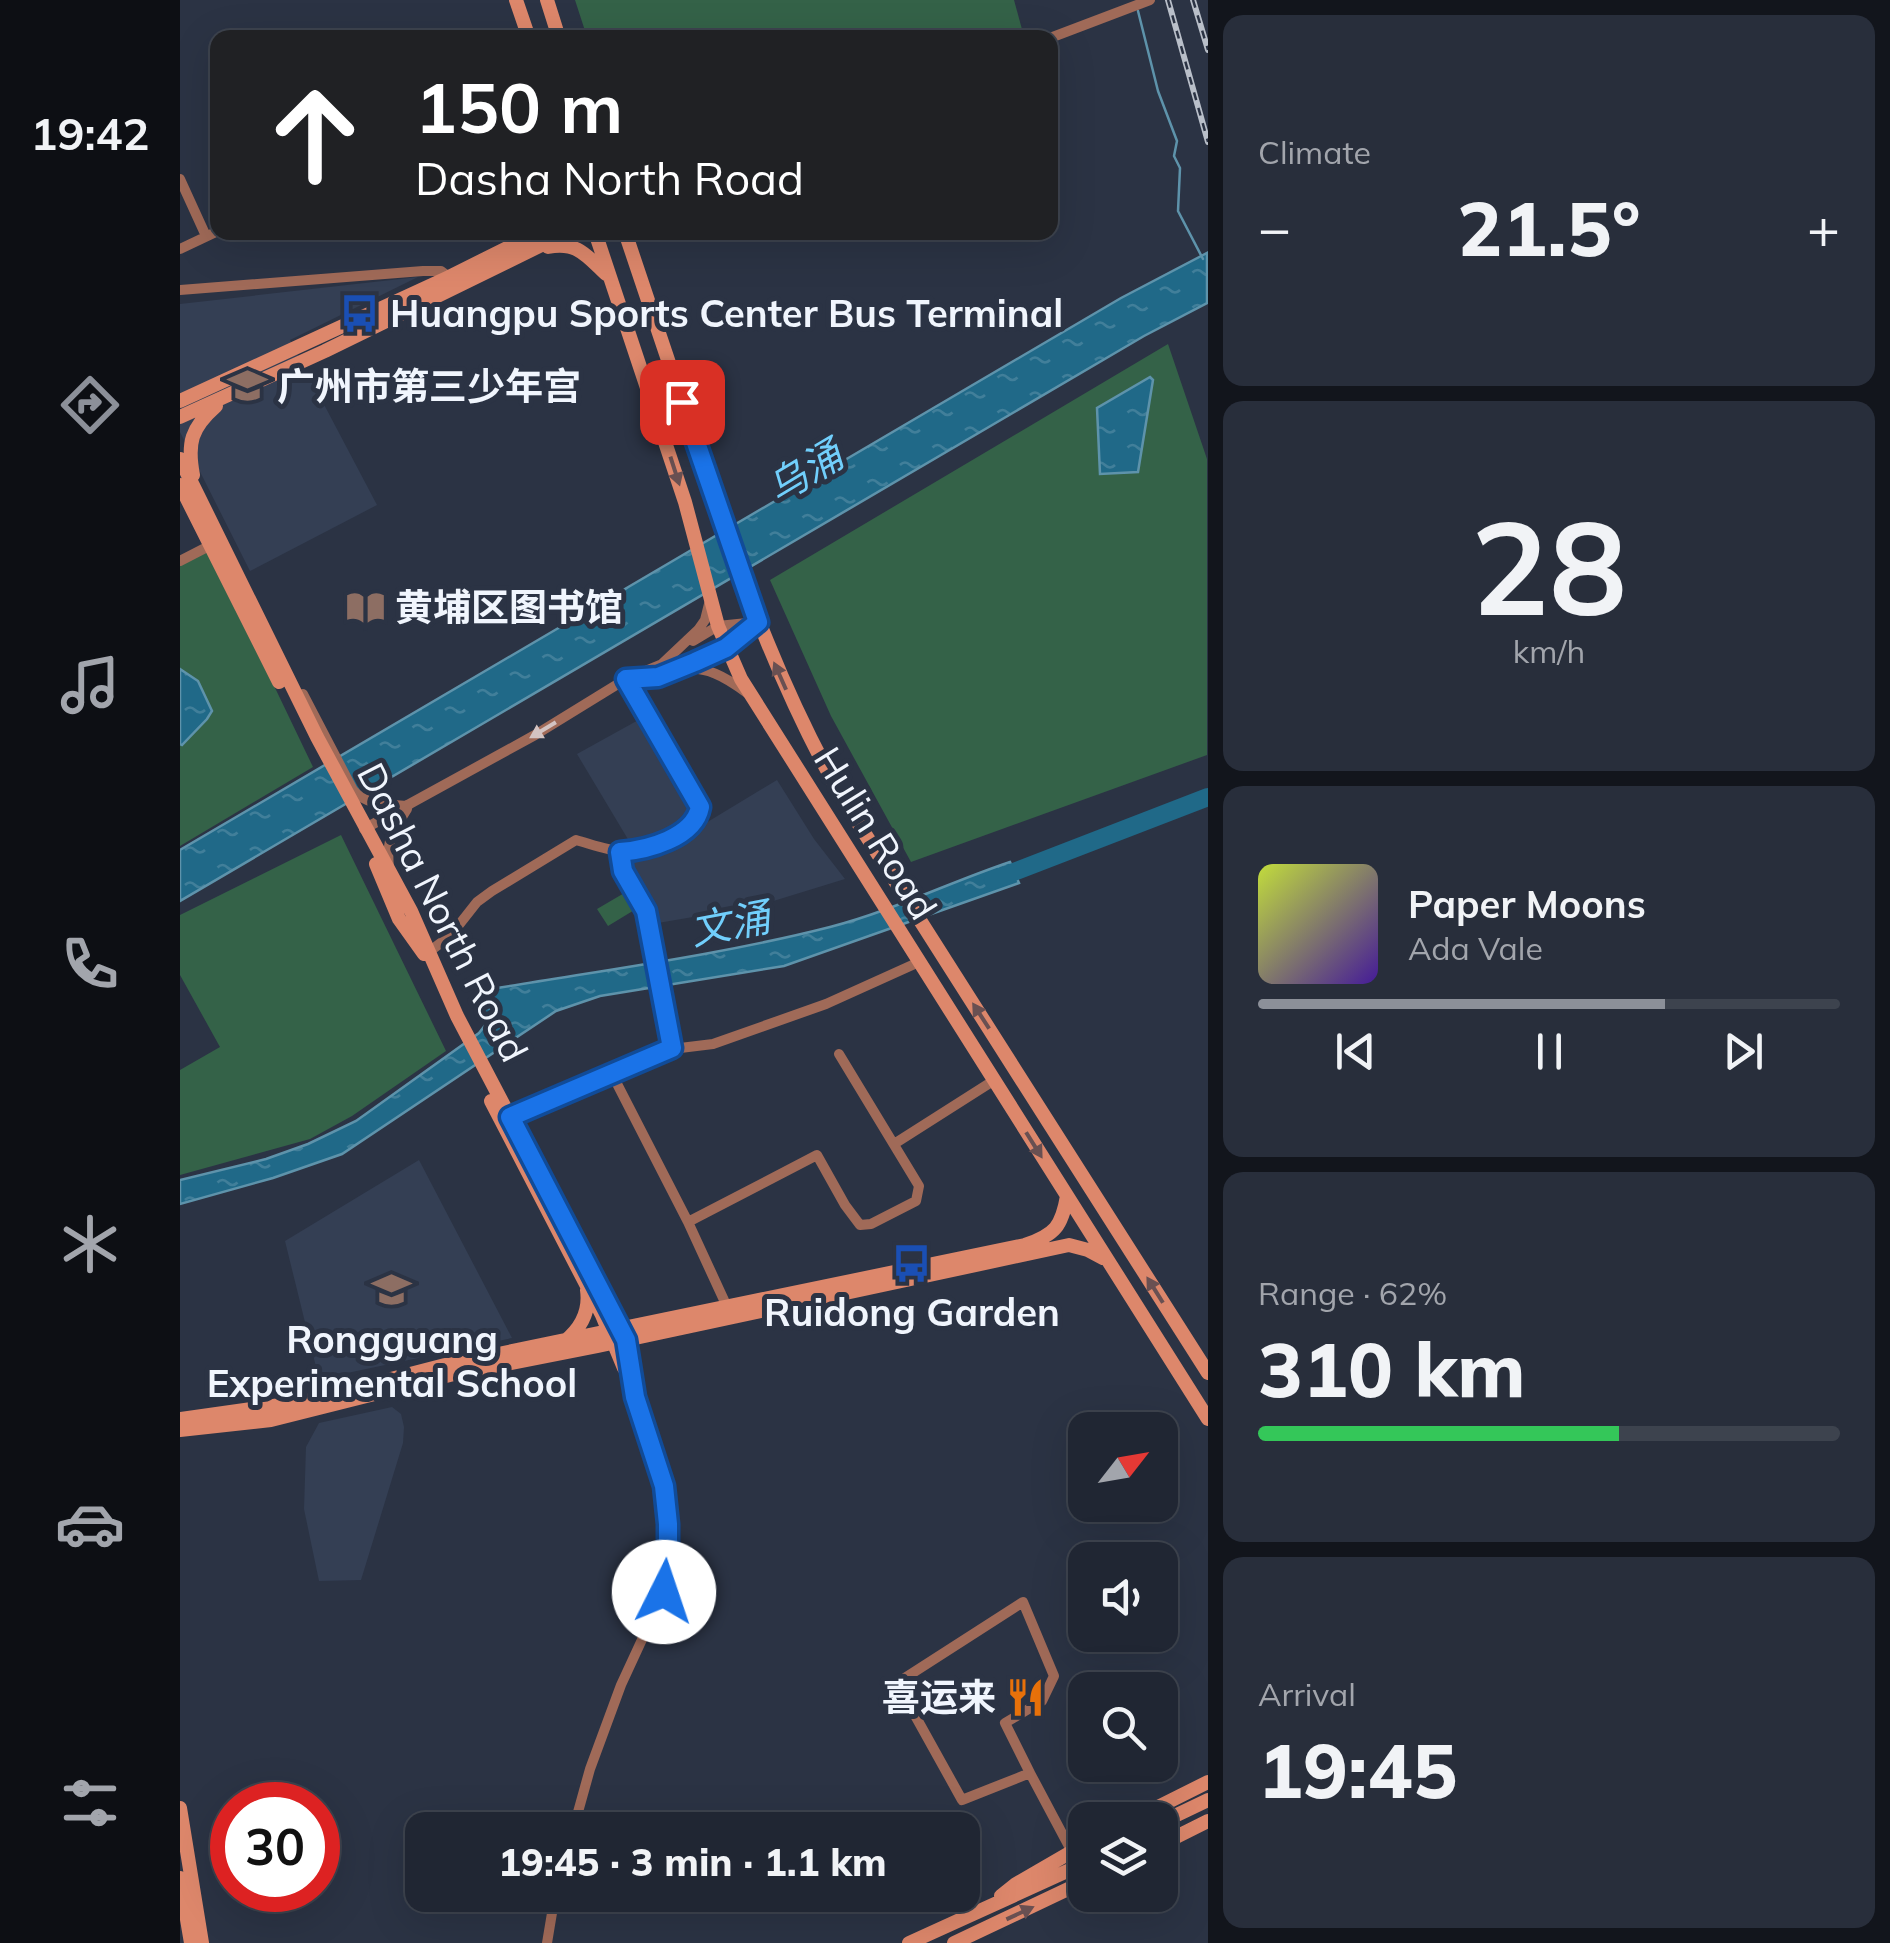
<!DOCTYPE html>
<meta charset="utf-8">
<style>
:root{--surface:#202633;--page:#282e3b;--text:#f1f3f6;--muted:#a2a5ac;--line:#3d434e;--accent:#8c9099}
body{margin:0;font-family:Mulish,"Noto Sans SC",sans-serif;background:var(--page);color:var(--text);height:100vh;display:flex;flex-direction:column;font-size:38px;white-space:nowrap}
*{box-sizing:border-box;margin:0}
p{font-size:32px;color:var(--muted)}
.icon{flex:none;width:55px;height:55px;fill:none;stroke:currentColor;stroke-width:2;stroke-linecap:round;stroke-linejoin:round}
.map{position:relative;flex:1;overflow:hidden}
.details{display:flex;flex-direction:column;gap:15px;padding:15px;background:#12151c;width:682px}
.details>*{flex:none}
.top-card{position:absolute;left:30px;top:30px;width:848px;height:210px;border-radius:20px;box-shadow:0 10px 40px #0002,0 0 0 2px var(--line);background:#202124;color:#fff;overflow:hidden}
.needle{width:65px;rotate:59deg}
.buttons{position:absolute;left:888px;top:1412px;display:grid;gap:20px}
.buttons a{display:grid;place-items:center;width:110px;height:110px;border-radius:20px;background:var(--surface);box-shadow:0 10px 40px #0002,0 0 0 2px var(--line);font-size:50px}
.speed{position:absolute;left:30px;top:1782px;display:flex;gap:20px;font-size:50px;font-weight:700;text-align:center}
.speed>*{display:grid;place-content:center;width:130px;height:130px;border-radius:50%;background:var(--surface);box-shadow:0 10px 40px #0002,0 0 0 2px var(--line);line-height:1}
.speed .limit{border:15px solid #d22;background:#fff;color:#111}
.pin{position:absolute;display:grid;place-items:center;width:85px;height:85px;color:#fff;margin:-42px;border-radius:20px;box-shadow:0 5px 15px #0006}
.me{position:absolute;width:110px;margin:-55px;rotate:4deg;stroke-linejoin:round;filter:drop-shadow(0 0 8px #0008)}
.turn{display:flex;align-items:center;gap:35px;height:210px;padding:0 40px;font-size:45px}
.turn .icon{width:130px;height:130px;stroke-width:2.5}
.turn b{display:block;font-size:70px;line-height:85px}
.big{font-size:75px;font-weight:800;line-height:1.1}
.details .tile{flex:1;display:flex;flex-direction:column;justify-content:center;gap:15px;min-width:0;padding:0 35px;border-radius:20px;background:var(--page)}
.details .dial{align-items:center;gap:0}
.dial b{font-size:130px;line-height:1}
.song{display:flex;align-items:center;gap:30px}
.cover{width:120px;height:120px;border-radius:15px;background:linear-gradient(135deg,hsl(70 70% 55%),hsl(260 70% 35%))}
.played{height:10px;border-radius:5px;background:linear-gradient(90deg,var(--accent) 70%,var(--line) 70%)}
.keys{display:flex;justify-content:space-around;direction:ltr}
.heat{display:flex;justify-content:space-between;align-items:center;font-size:55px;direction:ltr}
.charge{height:15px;border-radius:8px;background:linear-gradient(90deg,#34c759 62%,var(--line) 0)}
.trip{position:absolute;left:225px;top:1812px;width:575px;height:100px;border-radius:20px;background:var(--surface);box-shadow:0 10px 40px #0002,0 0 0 2px var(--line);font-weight:800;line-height:100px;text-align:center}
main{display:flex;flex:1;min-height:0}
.tabs{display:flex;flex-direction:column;width:180px;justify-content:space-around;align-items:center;background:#0d0f14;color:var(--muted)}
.tabs .icon{width:70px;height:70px}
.tabs .on{color:var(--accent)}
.tabs b{font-size:45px;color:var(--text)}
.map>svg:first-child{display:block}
.built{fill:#343f54}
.green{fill:#346248}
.water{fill:url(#water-ripples);stroke:#5e93ab;stroke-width:2.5}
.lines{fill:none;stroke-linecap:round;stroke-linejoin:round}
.stream{stroke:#5e93ab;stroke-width:2.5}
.river{stroke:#206988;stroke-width:18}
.street{stroke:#a06a58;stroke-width:10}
.secondary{stroke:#dd876b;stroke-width:14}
.rail-casing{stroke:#b9bfc9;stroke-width:6}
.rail{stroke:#2b3344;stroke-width:2.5;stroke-dasharray:8;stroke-linecap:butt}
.oneway{fill:#695052}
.oneway2{fill:#d4c4c3}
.route-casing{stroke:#114b97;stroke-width:25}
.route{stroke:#1a73e8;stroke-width:18}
.labels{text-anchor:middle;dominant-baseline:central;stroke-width:10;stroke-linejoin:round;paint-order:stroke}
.poi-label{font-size:38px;font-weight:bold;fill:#f0f5fd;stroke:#2b3344;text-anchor:start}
.street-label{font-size:38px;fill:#f0f5fd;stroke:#2b3344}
.water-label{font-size:40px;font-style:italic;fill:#71cffc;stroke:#2b3344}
</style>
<main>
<nav class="tabs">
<b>19:42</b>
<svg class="icon on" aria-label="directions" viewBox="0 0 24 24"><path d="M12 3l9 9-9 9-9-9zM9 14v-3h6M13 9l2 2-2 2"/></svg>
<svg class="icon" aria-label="music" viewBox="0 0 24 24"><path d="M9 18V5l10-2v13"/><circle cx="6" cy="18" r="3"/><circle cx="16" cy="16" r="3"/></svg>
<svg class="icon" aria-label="phone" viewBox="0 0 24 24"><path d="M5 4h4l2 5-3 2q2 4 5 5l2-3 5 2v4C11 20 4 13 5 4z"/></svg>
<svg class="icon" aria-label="climate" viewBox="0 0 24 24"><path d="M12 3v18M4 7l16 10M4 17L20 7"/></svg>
<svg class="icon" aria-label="car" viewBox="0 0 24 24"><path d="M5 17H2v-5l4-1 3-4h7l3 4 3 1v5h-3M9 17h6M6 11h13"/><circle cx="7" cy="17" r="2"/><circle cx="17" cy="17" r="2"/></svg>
<svg class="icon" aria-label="filters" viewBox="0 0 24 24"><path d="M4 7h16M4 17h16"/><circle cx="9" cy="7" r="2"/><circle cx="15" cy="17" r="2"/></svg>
</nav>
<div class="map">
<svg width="1028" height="1943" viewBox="0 0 1028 1943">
<defs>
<pattern id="water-ripples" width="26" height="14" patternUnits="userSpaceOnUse" patternTransform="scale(2.5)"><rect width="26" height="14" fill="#206988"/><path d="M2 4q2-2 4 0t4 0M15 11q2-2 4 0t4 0" fill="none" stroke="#417f9a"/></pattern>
</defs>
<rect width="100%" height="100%" fill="#2b3344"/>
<path class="built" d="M 238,277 L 110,340 L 197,505 L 70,571 L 0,432 L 0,304 Z
M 462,718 L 513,797 L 517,812 L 507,826 L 478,844 L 452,846 L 397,754 Z
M 597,780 L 634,839 L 665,879 L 577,906 L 478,923 L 472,900 L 450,865 L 455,856 L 473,855 Z
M 239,1160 L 332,1338 L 139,1379 L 105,1241 Z
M 212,1407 L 221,1414 L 224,1427 L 223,1443 L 181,1580 L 139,1581 L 124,1509 L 126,1447 L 139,1423 Z"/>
<path class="green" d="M 395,0 L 834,0 L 843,33 L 835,38 L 407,37 Z
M 988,344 L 1027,459 L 1027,755 L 731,862 L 651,716 L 590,580 Z
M 29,550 L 133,767 L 0,846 L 0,565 Z
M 161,835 L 266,1051 L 172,1116 L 130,1139 L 0,1175 L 0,1070 L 40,1047 L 0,975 L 0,915 Z
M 446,892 L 456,909 L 428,926 L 417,909 Z"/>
<path class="water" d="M 1027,253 L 1027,303 L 964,336 L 0,901 L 0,850 L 941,298 Z
M 970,377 L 973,380 L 958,472 L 920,474 L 917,408 Z
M 0,669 L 18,681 L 32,711 L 27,719 L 2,745 L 0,744 Z
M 830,862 L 839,883 L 604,966 L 420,996 L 376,1011 L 162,1154 L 93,1178 L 0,1204 L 0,1180 L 86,1159 L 128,1144 L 176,1121 L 299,1033 L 306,1024 L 300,1003 L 312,989 C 424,970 540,955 650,927 C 712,911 770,882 830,862 Z"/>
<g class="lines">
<path class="stream" d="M 958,11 L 978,91 L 997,141 L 994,156 L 1000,168 L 998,211 L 1023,259"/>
<path class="river" d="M 813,880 L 1028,797"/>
<path class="street" d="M 870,38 L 970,0
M 0,179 L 26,236
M 0,249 L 38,231
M 0,290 L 243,271 L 261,271 L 269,277
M 0,561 L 31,545
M 513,641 L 538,626 L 577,622
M 506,666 L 546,648 L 578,622
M 457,678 C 473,678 484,673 498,670 C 525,664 547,678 567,693
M 123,694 L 173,790 C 187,806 208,804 228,806
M 184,829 L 355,735 L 446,679 L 482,664 L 518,630 L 525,620 L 530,600
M 440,852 L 443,871 L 466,911 L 492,1049
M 209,867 C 206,840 213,831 227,809
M 245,955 L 271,935 L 297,902 L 312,891 L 396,840 C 411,844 428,851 443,851 C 467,852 530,830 517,799 L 446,679
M 432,1074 L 508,1222 L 549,1311
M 330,1117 L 492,1049 L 533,1044 L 646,1004 L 739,962
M 714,1144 L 813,1081
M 508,1222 L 637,1155 L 665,1205 L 680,1225 L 691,1224 L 736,1201 L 739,1186 L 659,1054
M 850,1773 L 825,1723 L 862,1701 L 874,1676 L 843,1602 L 717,1683 L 782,1800 L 850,1773 L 892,1852
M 393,1830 L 410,1769 L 441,1685 L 484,1592 L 488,1564 L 488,1524 L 484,1487 L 455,1397
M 367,1943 L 375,1895"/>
<path class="secondary" d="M 336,0 L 349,38
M 367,0 L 379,38
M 415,232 L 505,502 L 538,626 L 561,679 L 1028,1419
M 445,232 C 472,312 499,393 526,473 C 564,587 605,700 666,804 L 1028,1373
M 368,247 C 397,241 407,256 426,274
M 0,401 L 269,277 L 359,232
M 0,417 L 145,351 L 388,232
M 0,459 L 137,737 L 231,911 L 277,1016 L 441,1329 L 446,1340 L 455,1397
M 13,475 C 7,443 11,428 36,406
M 0,485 L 99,682
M 196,864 L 219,919 L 244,954
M 311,1101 L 422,1315 L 444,1368
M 385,1341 C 401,1328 410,1311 407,1290
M 0,1419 L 122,1402 L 265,1365 L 845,1245 C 875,1235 882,1226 887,1196
M 0,1430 L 91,1420 L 270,1375 L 418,1346 L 889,1245 L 908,1250 L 923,1258
M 0,1808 L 22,1943
M 952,1820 L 1028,1782
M 980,1823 L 1028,1800
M 980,1845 L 1028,1821
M 0,1878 L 11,1943
M 821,1896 L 836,1884 L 905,1844
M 729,1943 L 905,1863
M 774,1943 L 905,1881"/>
<defs>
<path id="rail" d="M 988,0 L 1028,142
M 1013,0 L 1028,50"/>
</defs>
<use href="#rail" class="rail-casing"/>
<use href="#rail" class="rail"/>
</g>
<defs><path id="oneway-solid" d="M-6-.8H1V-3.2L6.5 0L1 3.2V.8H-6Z" transform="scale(2.5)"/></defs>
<g class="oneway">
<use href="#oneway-solid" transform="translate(495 471) rotate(72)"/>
<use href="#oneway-solid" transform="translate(600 676) rotate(-114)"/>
<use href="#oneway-solid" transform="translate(801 1016) rotate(-123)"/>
<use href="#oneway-solid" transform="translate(854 1145) rotate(58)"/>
<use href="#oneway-solid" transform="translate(975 1290) rotate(-122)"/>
<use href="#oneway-solid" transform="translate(840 1913) rotate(-25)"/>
</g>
<use class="oneway2" href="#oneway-solid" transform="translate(363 730) rotate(149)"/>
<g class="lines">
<defs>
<path id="route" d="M 484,1592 L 488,1564 L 488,1524 L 484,1486 L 455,1397 L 446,1340 L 330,1117 L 492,1048 L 466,911 L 443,871 L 440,852 C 467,850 514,838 520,807 L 446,679 L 478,677 L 515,662 L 546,648 L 578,622 L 502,402"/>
</defs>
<use href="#route" class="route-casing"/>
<use href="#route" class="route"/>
</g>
<defs>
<symbol id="bus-bare" viewBox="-9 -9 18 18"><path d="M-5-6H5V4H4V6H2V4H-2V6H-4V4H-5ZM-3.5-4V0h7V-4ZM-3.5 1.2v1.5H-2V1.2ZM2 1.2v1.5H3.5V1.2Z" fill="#1a4fb4" stroke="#2b3344" stroke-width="2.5" paint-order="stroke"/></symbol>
<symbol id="university-bare" viewBox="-9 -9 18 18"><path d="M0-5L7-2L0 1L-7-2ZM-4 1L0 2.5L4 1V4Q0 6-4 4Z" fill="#8d6e63" stroke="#2b3344" stroke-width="2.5" paint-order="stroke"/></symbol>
<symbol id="library-bare" viewBox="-9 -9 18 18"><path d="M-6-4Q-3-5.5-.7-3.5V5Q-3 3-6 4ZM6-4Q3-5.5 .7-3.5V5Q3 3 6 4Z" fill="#8d6e63" stroke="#2b3344" stroke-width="2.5" paint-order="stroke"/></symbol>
<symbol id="school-bare" viewBox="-9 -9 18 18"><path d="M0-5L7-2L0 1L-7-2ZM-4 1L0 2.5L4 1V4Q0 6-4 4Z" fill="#8d6e63" stroke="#2b3344" stroke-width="2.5" paint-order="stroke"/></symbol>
<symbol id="restaurant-bare" viewBox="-9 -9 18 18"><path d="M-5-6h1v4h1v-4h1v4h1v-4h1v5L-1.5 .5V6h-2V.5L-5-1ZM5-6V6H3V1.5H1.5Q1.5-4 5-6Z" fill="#e8710a" stroke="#2b3344" stroke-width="2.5" paint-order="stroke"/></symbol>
</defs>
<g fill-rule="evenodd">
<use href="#bus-bare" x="152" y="286" width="55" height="55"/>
<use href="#university-bare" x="40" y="358" width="55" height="55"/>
<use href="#library-bare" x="158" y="580" width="55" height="55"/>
<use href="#bus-bare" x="704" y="1236" width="55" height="55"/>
<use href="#school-bare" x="184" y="1262" width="55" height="55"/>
<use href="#restaurant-bare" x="818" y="1670" width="55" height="55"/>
</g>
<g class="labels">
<g class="poi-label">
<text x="210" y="313">Huangpu Sports Center Bus Terminal</text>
<text x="97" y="386">广州市第三少年宫</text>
<text x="215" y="607">黄埔区图书馆</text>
<text x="732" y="1312" text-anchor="middle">Ruidong Garden</text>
<text x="212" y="1339" text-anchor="middle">Rongguang<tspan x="212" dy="44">Experimental School</tspan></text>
<text x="816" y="1697" text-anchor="end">喜运来</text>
</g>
<g class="street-label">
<text transform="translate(696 833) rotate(58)">Hulin Road</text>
<text transform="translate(263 912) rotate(63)">Dasha North Road</text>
</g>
<g class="water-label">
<text transform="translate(624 471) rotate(-31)">乌涌</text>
<text transform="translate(550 923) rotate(-11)">文涌</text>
</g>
</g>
</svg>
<div class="buttons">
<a><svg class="needle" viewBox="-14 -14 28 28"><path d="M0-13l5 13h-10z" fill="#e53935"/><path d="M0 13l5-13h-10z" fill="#a2a5ac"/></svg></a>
<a><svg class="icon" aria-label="sound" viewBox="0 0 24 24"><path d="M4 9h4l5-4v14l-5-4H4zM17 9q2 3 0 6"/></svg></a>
<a><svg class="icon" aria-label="search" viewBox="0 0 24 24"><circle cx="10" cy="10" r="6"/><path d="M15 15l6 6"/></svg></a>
<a><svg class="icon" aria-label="layers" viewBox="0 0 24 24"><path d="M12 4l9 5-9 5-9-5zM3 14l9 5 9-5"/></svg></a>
</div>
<div class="speed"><div class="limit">30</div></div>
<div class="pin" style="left:502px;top:402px;background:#d93025"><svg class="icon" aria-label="arrive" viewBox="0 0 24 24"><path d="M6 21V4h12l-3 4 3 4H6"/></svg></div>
<svg class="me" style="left:484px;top:1592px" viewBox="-20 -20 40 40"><circle r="19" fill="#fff"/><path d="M0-13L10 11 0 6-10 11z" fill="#1a73e8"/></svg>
<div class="trip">19:45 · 3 min · 1.1 km</div>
<div class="top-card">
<div class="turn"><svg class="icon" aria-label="ahead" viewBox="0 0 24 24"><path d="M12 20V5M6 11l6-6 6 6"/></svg><div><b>150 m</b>Dasha North Road</div></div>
</div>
</div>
<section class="details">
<div class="tile"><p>Climate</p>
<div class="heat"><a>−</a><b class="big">21.5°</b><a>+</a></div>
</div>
<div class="tile dial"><b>28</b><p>km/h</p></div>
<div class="tile">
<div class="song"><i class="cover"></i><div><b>Paper Moons</b><p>Ada Vale</p></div></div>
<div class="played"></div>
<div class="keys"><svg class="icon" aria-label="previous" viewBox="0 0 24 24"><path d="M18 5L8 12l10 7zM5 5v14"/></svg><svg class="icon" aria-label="pause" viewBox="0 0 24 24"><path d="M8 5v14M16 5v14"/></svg><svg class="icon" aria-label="next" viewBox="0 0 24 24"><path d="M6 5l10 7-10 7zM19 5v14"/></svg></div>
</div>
<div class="tile"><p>Range · 62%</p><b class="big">310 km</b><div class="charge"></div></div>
<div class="tile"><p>Arrival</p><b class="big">19:45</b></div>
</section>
</main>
